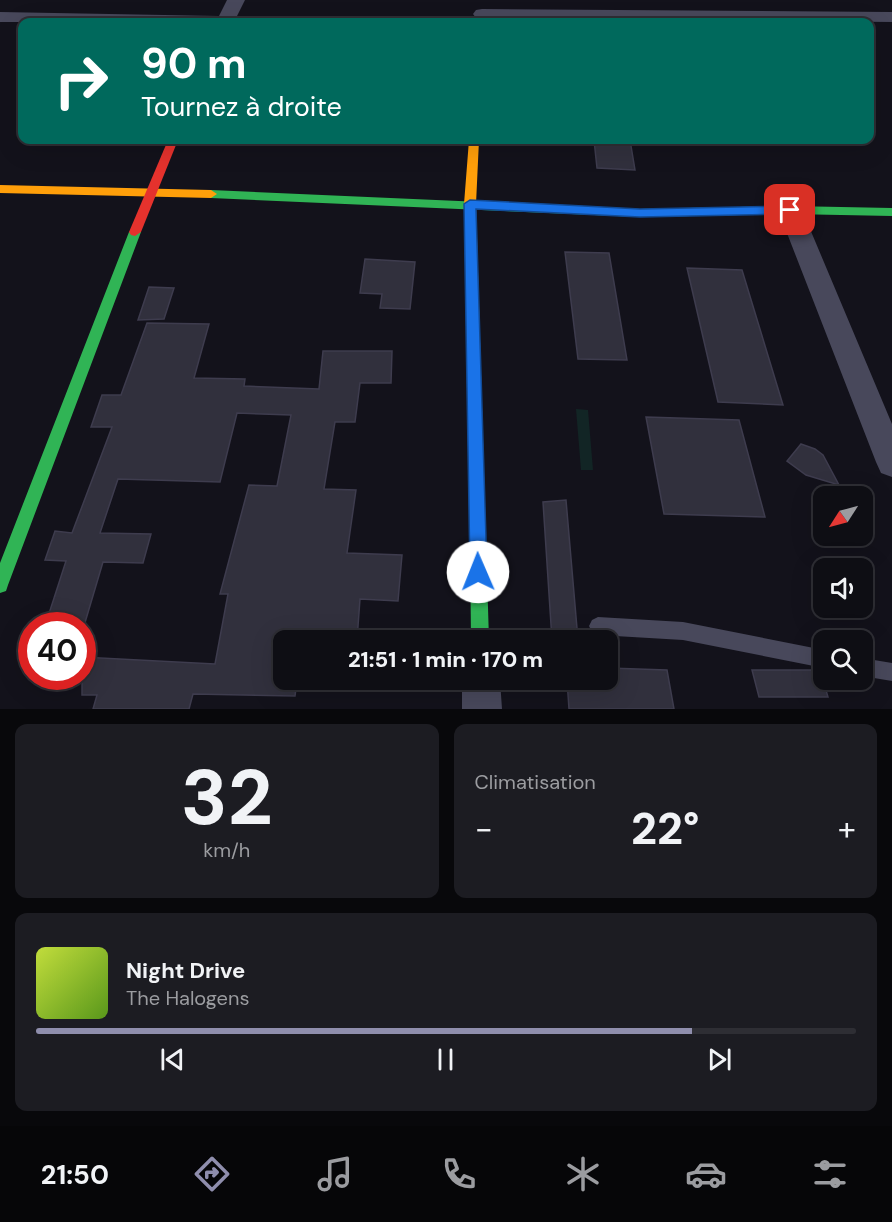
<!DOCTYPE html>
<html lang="fr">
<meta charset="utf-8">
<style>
:root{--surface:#0e0e14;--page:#1c1c22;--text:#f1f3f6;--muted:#9b9ca0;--line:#2e2e34;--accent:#8f8ead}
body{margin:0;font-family:"DM Sans",sans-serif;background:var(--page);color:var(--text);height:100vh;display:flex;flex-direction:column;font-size:22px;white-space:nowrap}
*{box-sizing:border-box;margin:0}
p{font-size:20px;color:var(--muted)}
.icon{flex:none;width:33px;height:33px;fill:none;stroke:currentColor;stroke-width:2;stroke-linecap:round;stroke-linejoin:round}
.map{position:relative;height:709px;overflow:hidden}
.details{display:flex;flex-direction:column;gap:15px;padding:15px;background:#08080b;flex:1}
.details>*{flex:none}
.top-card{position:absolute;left:18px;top:18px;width:856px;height:126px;border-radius:12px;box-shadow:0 6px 24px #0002,0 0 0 2px var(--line);background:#00695c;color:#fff;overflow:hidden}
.needle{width:39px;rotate:234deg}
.fabs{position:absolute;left:813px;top:486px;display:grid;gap:12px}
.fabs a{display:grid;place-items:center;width:60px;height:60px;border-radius:12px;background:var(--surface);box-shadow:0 6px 24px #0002,0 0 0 2px var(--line);font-size:30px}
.speed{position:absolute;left:18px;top:612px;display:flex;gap:12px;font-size:30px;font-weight:700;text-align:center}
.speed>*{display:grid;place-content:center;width:78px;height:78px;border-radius:50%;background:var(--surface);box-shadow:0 6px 24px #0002,0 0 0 2px var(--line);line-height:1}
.speed .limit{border:9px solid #d22;background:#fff;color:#111}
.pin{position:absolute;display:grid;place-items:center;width:51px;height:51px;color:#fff;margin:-26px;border-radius:12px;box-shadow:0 3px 9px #0006}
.me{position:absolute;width:66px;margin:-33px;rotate:359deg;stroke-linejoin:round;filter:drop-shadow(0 0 4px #0008)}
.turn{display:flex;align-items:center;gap:21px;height:126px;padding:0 24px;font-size:27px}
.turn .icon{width:78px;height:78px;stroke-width:2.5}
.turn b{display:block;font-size:42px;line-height:51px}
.big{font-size:45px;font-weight:800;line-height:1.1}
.details .tile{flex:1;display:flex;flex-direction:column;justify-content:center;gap:9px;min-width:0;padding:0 21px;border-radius:12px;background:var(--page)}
.details .dial{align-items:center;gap:0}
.dial b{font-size:78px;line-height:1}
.song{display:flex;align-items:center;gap:18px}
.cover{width:72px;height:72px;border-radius:9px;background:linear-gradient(135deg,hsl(70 70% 55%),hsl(90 70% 35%))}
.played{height:6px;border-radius:3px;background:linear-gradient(90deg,var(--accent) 80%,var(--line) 80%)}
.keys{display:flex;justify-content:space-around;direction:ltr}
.heat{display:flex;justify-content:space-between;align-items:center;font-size:33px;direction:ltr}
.details .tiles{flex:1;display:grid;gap:15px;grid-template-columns:1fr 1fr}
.tile:last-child{grid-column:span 2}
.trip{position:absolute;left:273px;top:630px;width:345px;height:60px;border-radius:12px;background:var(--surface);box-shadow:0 6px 24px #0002,0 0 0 2px var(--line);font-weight:800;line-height:60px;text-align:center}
.tabs{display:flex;height:96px;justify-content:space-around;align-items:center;background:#060608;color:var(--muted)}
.tabs .icon{width:42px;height:42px}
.tabs .on{color:var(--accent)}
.tabs b{font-size:27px;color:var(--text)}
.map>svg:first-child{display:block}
.green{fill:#122525}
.building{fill:#31303d;stroke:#3e3c4e;stroke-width:1.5}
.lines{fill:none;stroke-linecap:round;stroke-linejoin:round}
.lane{fill:#48485b;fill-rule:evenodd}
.street{fill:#48485b;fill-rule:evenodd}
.fast{fill:#30b455;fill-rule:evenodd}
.slow{fill:#ff9f0a;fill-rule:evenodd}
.jam{fill:#e5322d;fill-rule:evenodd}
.route{fill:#1a73e8;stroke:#114b97;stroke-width:1.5}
</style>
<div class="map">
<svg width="892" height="709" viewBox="0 0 892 709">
<rect width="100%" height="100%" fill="#13121b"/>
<path class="green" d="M 576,409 L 588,410 L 593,470 L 581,470 Z"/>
<path class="building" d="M 594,140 L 630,140 L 635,170 L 597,168 Z
M 565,252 L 609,253 L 627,360 L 578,359 Z
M 365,259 L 415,262 L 410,309 L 380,308 L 382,294 L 360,293 Z
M 687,268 L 742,270 L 783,405 L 718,402 Z
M 149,287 L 174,288 L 164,319 L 138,320 Z
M 147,323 L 209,324 L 194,378 L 245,379 L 244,386 L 319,389 L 323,351 L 392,351 L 391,383 L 360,383 L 355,422 L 335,422 L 324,489 L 356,490 L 347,553 L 402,555 L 398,601 L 360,599 L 357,640 L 284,640 L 284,680 L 297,680 L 295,696 L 193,694 L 189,709 L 93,709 L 97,695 L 82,695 L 82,657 L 215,664 L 228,594 L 220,594 L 249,485 L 277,486 L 291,415 L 237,413 L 220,482 L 118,479 L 100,533 L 151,534 L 143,563 L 103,562 L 84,626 L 45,626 L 66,561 L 45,560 L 55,531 L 72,533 L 112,427 L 91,427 L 102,395 L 121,395 Z
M 646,417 L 739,420 L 765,517 L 664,514 Z
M 801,444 L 815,449 L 823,455 L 839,485 L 806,475 L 787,461 Z
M 566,500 L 578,640 L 552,640 L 543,502 Z
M 608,668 L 667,670 L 674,709 L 569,709 L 567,680 L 608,680 Z
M 752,670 L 820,670 L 828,697 L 759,697 Z"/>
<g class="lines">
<path class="lane" d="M 598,617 L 683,622 L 824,650 L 824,668 L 683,640 L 598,635 L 592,632 L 589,626 L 592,620 Z
M 862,658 L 892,663 L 892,681 L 862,676 Z"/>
<path class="street" d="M 227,0 L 245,0 L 234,22 L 0,22 L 0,12 L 219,16 Z
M 482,9 L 892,12 L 892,22 L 476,18 L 473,14 L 476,10 Z
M 790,201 L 799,204 L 802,210 L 892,424 L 892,477 L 881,473 L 876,462 L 778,210 L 781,204 Z
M 462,680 L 500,680 L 502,709 L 462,709 Z"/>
<path class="fast" d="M 211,190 L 640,209 L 790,206 L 892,208 L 892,216 L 790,214 L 640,217 L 211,198 L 205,194 Z
M 135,228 L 141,232 L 8,585 L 6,591 L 0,593 L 0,563 L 129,232 Z
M 478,535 L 484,537 L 486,543 L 489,640 L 471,640 L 470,543 L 472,537 Z"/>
<path class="slow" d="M 469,140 L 479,140 L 476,204 L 486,543 L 484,549 L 478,551 L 472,549 L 470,543 L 464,204 Z
M 0,185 L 211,190 L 217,194 L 211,198 L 0,193 Z"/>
<path class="jam" d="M 168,140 L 178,140 L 141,232 L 135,236 L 131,235 L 129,232 Z"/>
</g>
<path class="route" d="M 470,200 L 640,209 L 790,206 L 796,210 L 790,214 L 640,217 L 476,209 L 487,572 L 484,578 L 478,580 L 472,578 L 470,572 L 464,204 Z"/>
</svg>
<div class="fabs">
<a><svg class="needle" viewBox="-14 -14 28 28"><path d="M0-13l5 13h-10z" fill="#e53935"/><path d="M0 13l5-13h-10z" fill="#9b9ca0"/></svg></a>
<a><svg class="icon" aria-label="sound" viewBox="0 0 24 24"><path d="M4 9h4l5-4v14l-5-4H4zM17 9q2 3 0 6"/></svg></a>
<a><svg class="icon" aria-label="search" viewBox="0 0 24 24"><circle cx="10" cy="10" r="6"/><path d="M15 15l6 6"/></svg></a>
</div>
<div class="speed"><div class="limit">40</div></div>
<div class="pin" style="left:790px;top:210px;background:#d93025"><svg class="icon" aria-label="arrive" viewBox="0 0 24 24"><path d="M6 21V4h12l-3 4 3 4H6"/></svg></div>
<svg class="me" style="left:478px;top:572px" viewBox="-20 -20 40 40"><circle r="19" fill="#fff"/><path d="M0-13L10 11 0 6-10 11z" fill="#1a73e8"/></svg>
<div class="trip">21:51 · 1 min · 170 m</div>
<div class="top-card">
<div class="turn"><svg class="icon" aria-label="right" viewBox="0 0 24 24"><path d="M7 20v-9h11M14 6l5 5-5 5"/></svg><div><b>90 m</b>Tournez à droite</div></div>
</div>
</div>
<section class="details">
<div class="tiles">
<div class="tile dial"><b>32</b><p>km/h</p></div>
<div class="tile"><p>Climatisation</p>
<div class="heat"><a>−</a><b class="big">22°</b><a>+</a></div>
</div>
<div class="tile">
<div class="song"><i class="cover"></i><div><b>Night Drive</b><p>The Halogens</p></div></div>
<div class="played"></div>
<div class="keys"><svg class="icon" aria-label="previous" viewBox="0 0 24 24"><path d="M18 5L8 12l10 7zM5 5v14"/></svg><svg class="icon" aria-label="pause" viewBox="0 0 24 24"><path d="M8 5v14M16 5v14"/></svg><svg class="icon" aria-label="next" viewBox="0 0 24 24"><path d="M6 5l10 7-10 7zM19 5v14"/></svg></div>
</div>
</div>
</section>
<nav class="tabs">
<b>21:50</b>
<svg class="icon on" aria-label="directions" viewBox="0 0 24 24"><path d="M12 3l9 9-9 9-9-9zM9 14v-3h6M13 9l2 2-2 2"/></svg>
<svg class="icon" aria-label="music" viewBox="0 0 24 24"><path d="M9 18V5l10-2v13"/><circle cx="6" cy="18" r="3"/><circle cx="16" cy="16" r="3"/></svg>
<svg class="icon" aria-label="phone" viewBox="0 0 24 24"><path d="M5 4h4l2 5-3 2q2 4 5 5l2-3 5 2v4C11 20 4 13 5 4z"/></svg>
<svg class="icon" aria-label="climate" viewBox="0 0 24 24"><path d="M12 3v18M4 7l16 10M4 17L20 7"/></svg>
<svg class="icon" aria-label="car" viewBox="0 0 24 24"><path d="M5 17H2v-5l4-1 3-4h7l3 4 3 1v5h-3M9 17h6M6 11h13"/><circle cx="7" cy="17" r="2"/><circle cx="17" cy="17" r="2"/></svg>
<svg class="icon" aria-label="filters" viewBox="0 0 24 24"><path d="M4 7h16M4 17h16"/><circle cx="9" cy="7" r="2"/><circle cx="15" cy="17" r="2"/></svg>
</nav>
